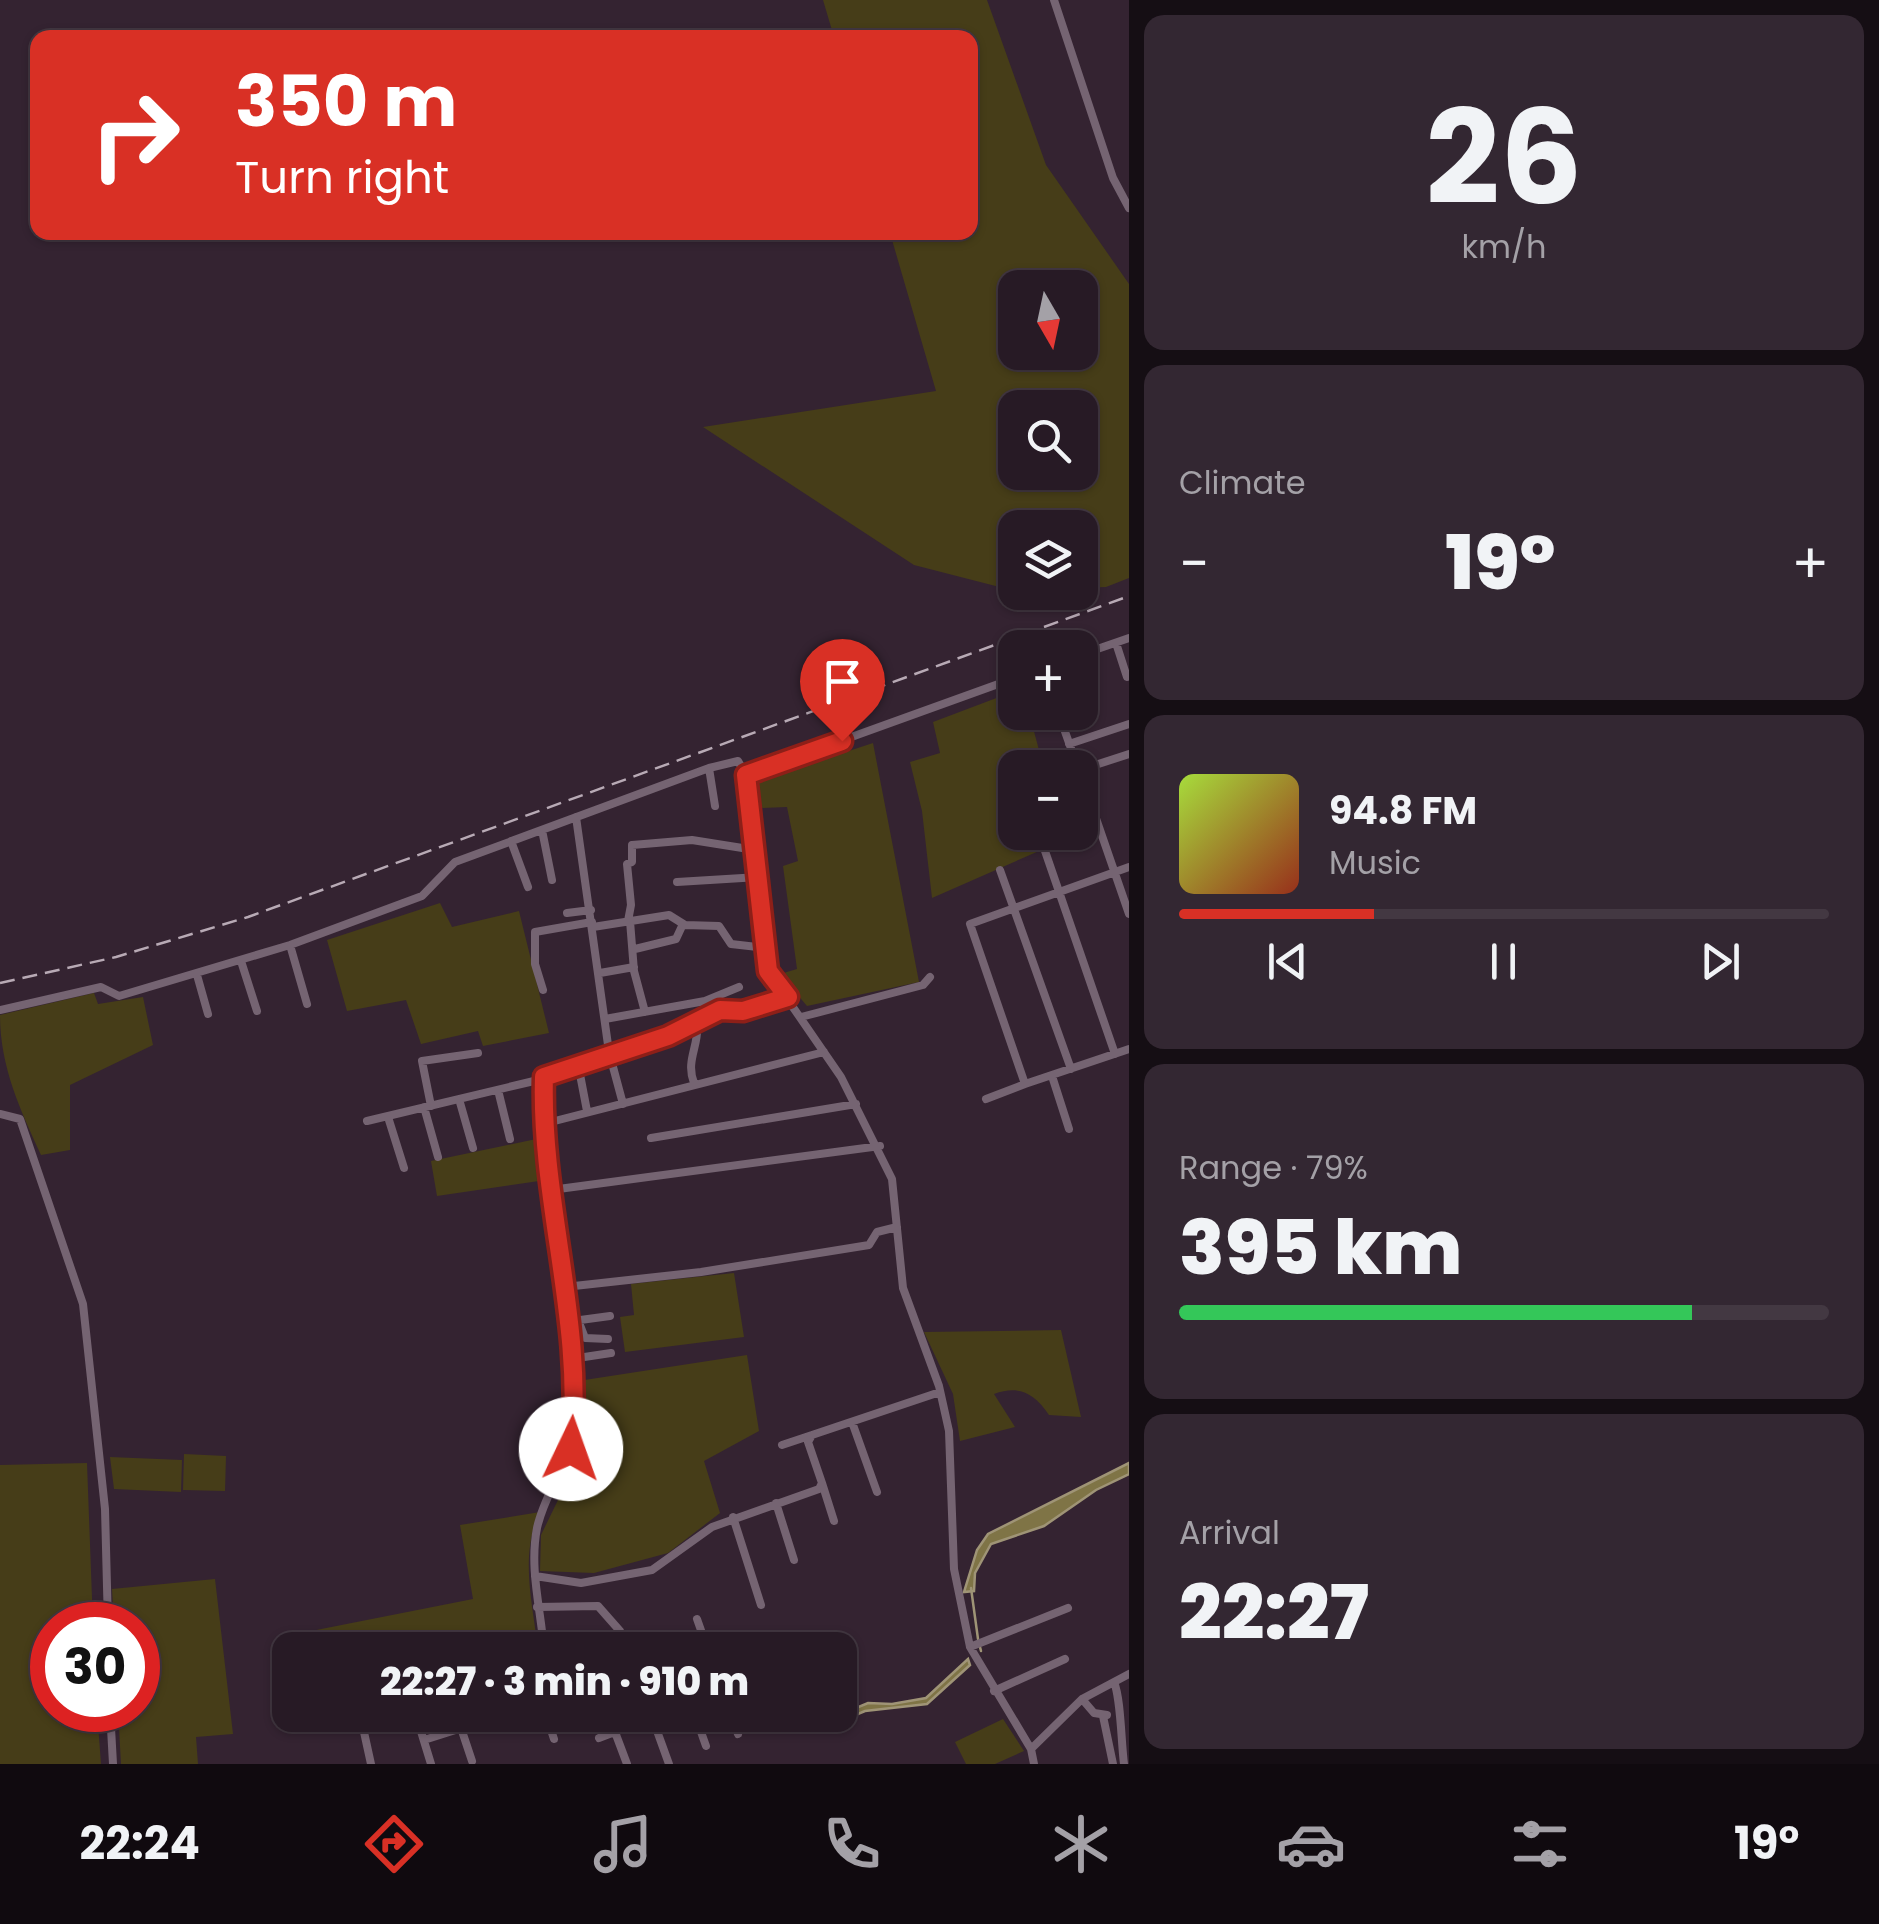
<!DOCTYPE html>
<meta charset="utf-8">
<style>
:root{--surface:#271a25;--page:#332732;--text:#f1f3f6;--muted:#a4a1a7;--line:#433842;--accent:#d93025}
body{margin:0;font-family:Poppins,sans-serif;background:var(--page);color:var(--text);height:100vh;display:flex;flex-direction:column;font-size:38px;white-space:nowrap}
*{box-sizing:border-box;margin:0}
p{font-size:32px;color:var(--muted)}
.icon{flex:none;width:55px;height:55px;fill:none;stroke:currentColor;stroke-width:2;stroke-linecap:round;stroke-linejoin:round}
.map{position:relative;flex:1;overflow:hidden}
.panel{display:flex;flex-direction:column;gap:15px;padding:15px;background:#150e14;width:750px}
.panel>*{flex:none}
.guide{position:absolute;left:30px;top:30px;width:948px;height:210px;border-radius:20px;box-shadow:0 2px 8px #0004,0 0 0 2px var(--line);background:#d93025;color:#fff;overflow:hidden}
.needle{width:65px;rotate:171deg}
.controls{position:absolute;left:998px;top:270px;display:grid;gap:20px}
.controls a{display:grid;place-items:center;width:100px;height:100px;border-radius:20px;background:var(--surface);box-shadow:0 2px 8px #0004,0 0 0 2px var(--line);font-size:50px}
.speed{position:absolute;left:30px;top:1602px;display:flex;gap:20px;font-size:50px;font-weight:700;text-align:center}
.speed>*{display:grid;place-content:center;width:130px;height:130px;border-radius:50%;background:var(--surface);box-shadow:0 2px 8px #0004,0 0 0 2px var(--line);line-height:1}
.speed .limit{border:15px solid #d22;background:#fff;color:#111}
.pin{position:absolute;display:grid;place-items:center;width:85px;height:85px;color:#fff;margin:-102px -42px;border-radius:50% 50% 50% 0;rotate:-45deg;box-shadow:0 0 10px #0007}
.pin .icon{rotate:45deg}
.me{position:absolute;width:110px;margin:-55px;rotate:3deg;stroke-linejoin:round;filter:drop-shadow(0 0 8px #0008)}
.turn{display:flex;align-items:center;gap:35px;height:210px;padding:0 40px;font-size:45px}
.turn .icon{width:130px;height:130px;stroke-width:2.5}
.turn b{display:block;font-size:70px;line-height:85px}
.big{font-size:75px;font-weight:800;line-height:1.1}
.panel .card{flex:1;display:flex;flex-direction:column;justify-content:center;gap:15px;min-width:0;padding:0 35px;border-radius:20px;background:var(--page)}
.panel .dial{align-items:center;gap:0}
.dial b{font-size:130px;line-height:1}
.song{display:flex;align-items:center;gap:30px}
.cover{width:120px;height:120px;border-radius:15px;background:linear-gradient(135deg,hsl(80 70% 55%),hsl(10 70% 35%))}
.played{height:10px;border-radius:5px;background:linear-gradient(90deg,var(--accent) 30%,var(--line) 30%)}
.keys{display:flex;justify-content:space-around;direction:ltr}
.heat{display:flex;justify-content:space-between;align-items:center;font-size:55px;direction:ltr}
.charge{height:15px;border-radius:8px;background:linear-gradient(90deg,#34c759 79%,var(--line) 0)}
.trip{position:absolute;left:272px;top:1632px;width:585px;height:100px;border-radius:20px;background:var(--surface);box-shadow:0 2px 8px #0004,0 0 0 2px var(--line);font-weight:800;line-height:100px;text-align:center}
.tab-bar{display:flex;height:160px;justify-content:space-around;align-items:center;background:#100a0f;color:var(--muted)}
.tab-bar .icon{width:70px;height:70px}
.tab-bar .current{color:var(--accent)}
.tab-bar b{font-size:45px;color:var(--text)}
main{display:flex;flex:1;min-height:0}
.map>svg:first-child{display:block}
.green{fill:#463d18;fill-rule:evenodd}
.water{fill:#7f7446;stroke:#9f9476;stroke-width:2.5}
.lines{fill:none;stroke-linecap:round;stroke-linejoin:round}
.stream{stroke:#9f9476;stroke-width:2.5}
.minor{stroke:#756472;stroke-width:8}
.rail{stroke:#b8aab5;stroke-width:2.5;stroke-dasharray:15 8;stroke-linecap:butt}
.route-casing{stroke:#8d1f18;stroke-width:25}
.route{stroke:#d93025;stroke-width:18}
</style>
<main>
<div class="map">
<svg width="1129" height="1764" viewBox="0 0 1129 1764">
<rect width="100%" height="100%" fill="#342331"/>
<path class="green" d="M 823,0 L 987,0 L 1046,165 L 1129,284 L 1129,578 L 1106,587 L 1080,588 L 1080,528 L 1015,528 L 1015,591 L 914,565 L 703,427 L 936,391 L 890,233 L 970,232 L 970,38 L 834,37 ZM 1015,288 L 1080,288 L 1080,352 L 1015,352 ZM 1015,408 L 1080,408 L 1080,472 L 1015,472 Z
M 1015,691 L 1015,712 L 1029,713 L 1039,750 L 1021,753 L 1023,767 L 1015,768 L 1015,832 L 1036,833 L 1039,851 L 932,898 L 922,811 L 910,762 L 940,753 L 933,722 Z
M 873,743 L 919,982 L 807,1006 L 780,974 L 797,969 L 783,866 L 798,861 L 787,807 L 759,808 L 758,781 Z
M 440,903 L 452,927 L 519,911 L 549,1033 L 483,1046 L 478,1031 L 421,1044 L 406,1000 L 347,1011 L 327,940 Z
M 94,993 L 98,1004 L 143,997 L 153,1045 L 70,1085 L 70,1150 L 41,1155 C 20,1109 0,1067 0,1015 Z
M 541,1138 L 546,1180 L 437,1196 L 431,1161 Z
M 734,1273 L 744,1337 L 625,1352 L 620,1317 L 634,1315 L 631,1284 Z
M 1061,1330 L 1081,1417 L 1049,1415 C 1034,1393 1019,1385 994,1394 L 1015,1427 L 960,1441 L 953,1394 L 924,1332 Z
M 747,1355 L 759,1431 L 704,1461 L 720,1513 L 668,1553 L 594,1573 L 540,1571 L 541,1535 L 577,1461 L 578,1381 Z
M 184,1454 L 226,1456 L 225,1491 L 183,1490 Z
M 110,1457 L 182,1460 L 181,1492 L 114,1489 Z
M 87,1463 L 93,1625 L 52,1625 L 52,1710 L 97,1710 L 101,1764 L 0,1764 L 0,1465 Z
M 540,1512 C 519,1555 533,1604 538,1650 L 300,1650 L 291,1635 L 473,1599 L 460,1525 Z
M 215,1579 L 233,1734 L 196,1737 L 198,1764 L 121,1764 L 118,1710 L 138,1710 L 138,1625 L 114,1625 L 112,1589 Z
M 1003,1719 L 1024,1751 L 995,1764 L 966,1764 L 955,1742 Z"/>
<path class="water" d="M 1129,1463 L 1129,1474 L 1096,1490 L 1044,1526 L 991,1544 L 975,1573 L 974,1591 L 964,1592 L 977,1550 L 988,1534 Z
M 968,1659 L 970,1665 L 927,1704 L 865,1711 L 834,1724 L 832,1718 L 868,1703 L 892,1704 L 926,1698 Z"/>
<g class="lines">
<path class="stream" d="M 971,1588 L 978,1639
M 980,1647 L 981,1651"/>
<path class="minor" d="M 1054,0 L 1113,178 L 1129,208
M 1116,643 L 1127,677
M 1080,655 L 1129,638
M 1058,712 L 1078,768
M 1069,744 L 1129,724
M 709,768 L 715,806
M 1080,770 L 1129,754
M 1080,772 L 1129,914
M 746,775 L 1015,678
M 576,817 L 609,1052 L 623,1104
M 542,830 L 552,880
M 511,841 L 528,887
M 1045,851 L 1115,1054
M 1129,867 L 970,924 L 1025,1084 L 1129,1049
M 1000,870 L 1071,1069
M 677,882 L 759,877
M 567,913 L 591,910
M 628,921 L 631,905 L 627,864 L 632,862 L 632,845 L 692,840 L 755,850
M 630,921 L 634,971 L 645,1012
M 593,927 L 669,915 L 685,925 L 719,926 L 731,944 L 766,948
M 290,945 L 307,1004
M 635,949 L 676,939 L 683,924
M 241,961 L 257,1011
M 600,973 L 634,967
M 197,975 L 208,1014
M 543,990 L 535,964 L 535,932 L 592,922
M 705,1001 L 739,987
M 0,1010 L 101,987 L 119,996 L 290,945 L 422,896 L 455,862 L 709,768 L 738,761 L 746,775 L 768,971 L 841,1077 L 892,1179 L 903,1288 L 939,1386 L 949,1431 L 954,1569 L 970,1647 L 1031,1749 L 1034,1764
M 801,1017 L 923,985 L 930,977
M 605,1019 L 705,1001 L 710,1015
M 578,1064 L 587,1111
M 1052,1076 L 1069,1129
M 544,1077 C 541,1189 571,1300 574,1413 C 576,1457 546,1487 537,1528 C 529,1569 541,1610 544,1650
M 694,1083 C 685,1060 700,1045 697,1022
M 498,1090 L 510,1139
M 459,1099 L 473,1148
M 986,1099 L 1025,1084
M 431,1106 L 422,1061 L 478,1053
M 424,1107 L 438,1157
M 0,1114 L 20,1119 L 83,1304 L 105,1509 L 108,1625
M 388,1117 L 404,1168
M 367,1121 L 534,1081 L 609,1052 L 668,1036 L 720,1011 L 743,1011 L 788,997
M 543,1124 L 824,1052
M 651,1138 L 856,1104
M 551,1190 L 880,1146
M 565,1287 L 701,1272 L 869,1245 L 877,1232 L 897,1227
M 578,1320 L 585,1338 L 608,1339
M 573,1321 L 610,1316
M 571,1359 L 611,1353
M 852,1422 L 877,1492
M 782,1445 L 812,1435
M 822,1483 L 834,1521
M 776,1503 L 794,1560
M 733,1517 L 761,1605
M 535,1576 L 581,1583 L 652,1570 L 712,1527 L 819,1489 L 822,1483 L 808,1442 L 812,1435 L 940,1392
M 537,1607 L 598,1606 L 620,1631 L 627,1650
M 697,1619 L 708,1650
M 665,1636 L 670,1650
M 970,1647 L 1068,1608
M 1114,1682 C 1121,1699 1121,1741 1124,1764
M 994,1691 L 1065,1659
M 1082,1699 L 1094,1713 L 1107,1715
M 110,1710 L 113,1764
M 365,1715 L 362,1723 L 371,1764
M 416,1715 L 431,1764
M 546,1715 L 554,1739
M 695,1715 L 706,1746
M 731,1715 L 738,1734
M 764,1715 L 765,1716
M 1103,1716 L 1113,1764
M 652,1717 L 669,1764
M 461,1728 L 472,1761
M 615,1732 L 627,1764
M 599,1738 L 659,1715
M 424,1740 L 503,1715
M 1031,1749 L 1082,1699 L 1129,1674"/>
<path class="rail" d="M 0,983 L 116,957 L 248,917 L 1129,596"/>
</g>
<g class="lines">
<defs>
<path id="route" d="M 571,1449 C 585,1324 540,1202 544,1077 L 668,1036 L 720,1010 L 743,1011 L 788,997 L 768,971 L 746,775 L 842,741"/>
</defs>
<use href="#route" class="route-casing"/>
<use href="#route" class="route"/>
</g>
</svg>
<div class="controls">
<a><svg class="needle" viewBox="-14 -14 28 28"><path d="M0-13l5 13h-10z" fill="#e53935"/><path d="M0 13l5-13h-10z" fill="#a4a1a7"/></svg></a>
<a><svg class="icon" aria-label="search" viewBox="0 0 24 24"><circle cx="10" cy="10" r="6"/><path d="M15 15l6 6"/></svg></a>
<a><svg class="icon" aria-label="layers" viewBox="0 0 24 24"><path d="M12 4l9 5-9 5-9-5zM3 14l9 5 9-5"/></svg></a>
<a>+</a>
<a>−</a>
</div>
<div class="speed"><div class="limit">30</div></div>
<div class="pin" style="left:842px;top:741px;background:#d93025"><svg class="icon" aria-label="arrive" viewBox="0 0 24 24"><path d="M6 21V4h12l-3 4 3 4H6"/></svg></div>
<svg class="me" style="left:571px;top:1449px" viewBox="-20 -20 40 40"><circle r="19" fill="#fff"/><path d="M0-13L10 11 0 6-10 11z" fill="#d93025"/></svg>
<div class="trip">22:27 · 3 min · 910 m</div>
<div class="guide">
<div class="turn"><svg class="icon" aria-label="right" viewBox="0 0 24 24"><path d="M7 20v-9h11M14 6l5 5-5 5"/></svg><div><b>350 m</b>Turn right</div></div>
</div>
</div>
<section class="panel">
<div class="card dial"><b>26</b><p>km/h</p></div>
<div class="card"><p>Climate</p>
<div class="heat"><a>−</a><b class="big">19°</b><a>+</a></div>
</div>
<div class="card">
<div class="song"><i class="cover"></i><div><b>94.8 FM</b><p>Music</p></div></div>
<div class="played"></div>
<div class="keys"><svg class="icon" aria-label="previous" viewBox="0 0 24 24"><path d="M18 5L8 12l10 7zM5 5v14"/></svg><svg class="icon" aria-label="pause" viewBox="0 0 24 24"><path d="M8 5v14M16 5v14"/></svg><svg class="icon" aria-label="next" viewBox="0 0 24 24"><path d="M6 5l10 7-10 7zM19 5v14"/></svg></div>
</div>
<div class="card"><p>Range · 79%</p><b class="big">395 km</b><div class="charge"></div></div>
<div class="card"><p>Arrival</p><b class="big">22:27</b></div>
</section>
</main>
<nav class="tab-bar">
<b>22:24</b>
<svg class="icon current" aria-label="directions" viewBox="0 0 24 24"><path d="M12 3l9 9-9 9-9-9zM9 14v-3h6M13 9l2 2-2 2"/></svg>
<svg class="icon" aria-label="music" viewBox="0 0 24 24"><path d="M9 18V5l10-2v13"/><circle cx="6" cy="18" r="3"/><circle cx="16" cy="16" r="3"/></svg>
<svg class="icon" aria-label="phone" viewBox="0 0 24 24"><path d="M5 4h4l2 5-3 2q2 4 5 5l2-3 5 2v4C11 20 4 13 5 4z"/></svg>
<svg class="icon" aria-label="climate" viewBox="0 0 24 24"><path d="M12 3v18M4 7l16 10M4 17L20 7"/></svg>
<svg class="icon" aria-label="car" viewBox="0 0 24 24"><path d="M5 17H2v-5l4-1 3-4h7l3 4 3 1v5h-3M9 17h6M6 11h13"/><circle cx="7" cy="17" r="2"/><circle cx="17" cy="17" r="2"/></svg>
<svg class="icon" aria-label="filters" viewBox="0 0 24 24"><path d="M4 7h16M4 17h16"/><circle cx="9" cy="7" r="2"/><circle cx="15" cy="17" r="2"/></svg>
<b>19°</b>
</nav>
